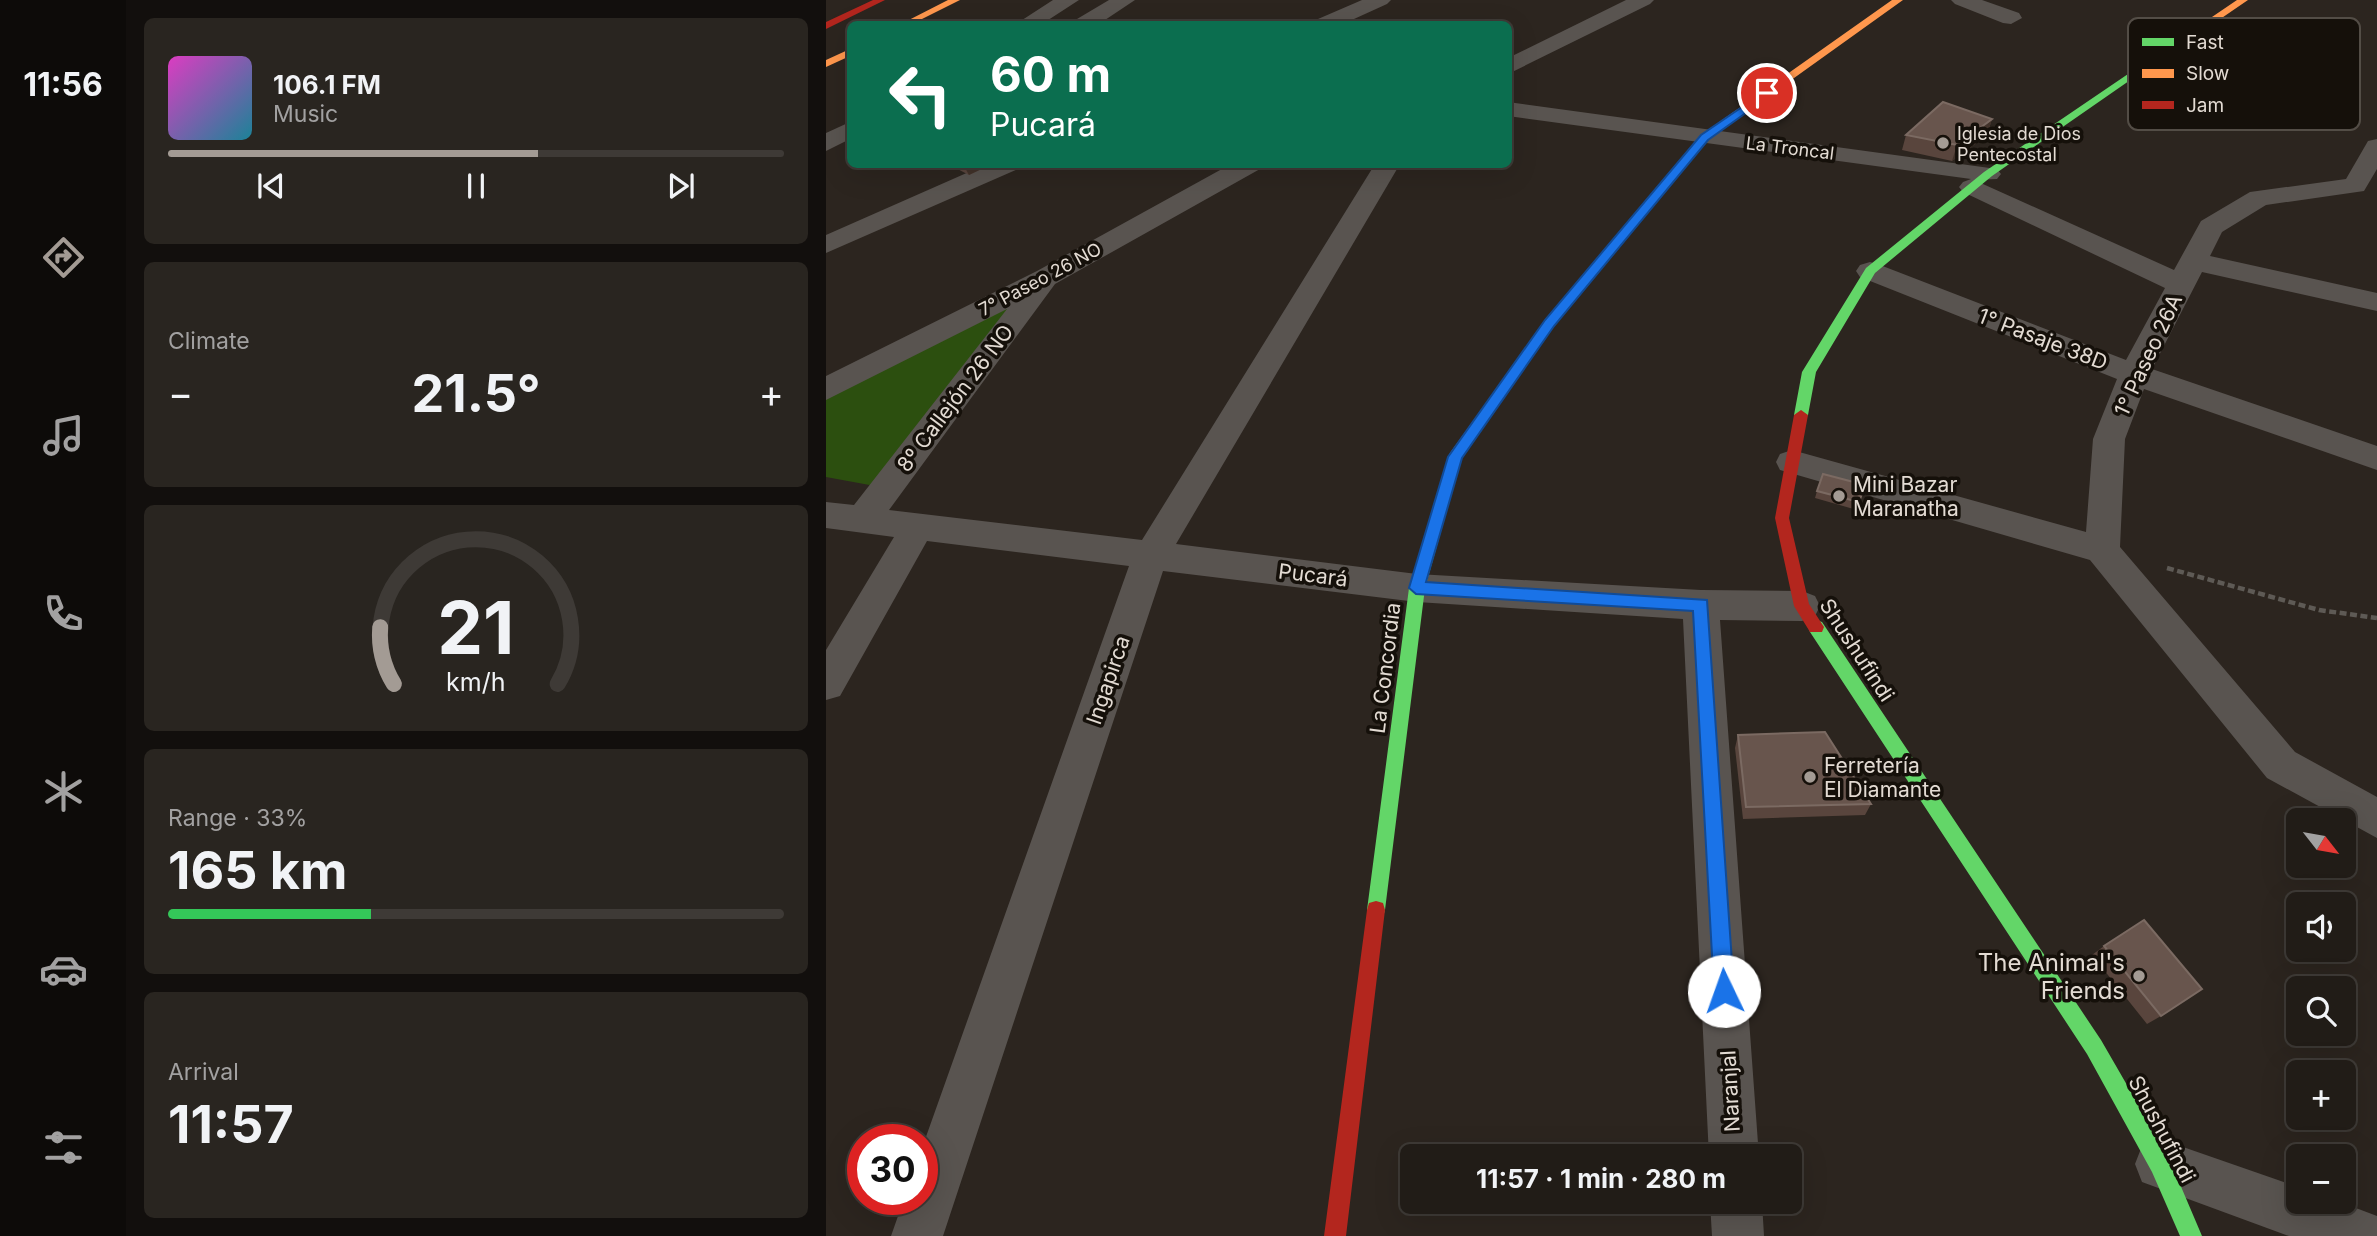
<!DOCTYPE html>
<meta charset="utf-8">
<style>
:root{--surface:#211c17;--page:#292520;--text:#f1f3f6;--muted:#a2a1a1;--line:#3e3a36;--accent:#a39b94}
body{margin:0;font-family:Inter,sans-serif;background:var(--page);color:var(--text);height:100vh;display:flex;flex-direction:column;font-size:26px;white-space:nowrap}
*{box-sizing:border-box;margin:0}
p{font-size:23px;color:var(--muted)}
.icon{flex:none;width:38px;height:38px;fill:none;stroke:currentColor;stroke-width:2;stroke-linecap:round;stroke-linejoin:round}
.map{position:relative;flex:1;overflow:hidden}
.sheet{display:flex;flex-direction:column;gap:18px;padding:18px;background:#120f0d;width:700px}
.sheet>*{flex:none}
.guide{position:absolute;left:21px;top:21px;width:665px;height:147px;border-radius:10px;box-shadow:0 7px 28px #0002,0 0 0 2px var(--line);background:#0b6e4f;color:#fff;overflow:hidden}
.needle{width:46px;rotate:121deg}
.buttons{position:absolute;left:1460px;top:808px;display:grid;gap:14px}
.buttons a{display:grid;place-items:center;width:70px;height:70px;border-radius:10px;background:var(--surface);box-shadow:0 7px 28px #0002,0 0 0 2px var(--line);font-size:35px}
.speed{position:absolute;left:21px;top:1124px;display:flex;gap:14px;font-size:35px;font-weight:700;text-align:center}
.speed>*{display:grid;place-content:center;width:91px;height:91px;border-radius:50%;background:var(--surface);box-shadow:0 7px 28px #0002,0 0 0 2px var(--line);line-height:1}
.speed .limit{border:10px solid #d22;background:#fff;color:#111}
.pin{position:absolute;display:grid;place-items:center;width:60px;height:60px;color:#fff;margin:-30px;border:4px solid #fff;border-radius:50%;box-shadow:0 2px 7px #0007}
.me{position:absolute;width:77px;margin:-38px;rotate:357deg;stroke-linejoin:round;filter:drop-shadow(0 0 5px #0008)}
.turn{display:flex;align-items:center;gap:24px;height:147px;padding:0 28px;font-size:32px}
.turn .icon{width:91px;height:91px;stroke-width:2.5}
.turn b{display:block;font-size:49px;line-height:60px}
.big{font-size:52px;font-weight:700;line-height:1.1}
.sheet .widget{flex:1;display:flex;flex-direction:column;justify-content:center;gap:10px;min-width:0;padding:0 24px;border-radius:10px;background:var(--page)}
.sheet .dial{align-items:center;gap:0}
.dial svg{height:182px;overflow:visible;fill:none;stroke:var(--line);stroke-width:7;stroke-linecap:round;text-anchor:middle}
.dial text{fill:var(--text);stroke:none}
.song{display:flex;align-items:center;gap:21px}
.cover{width:84px;height:84px;border-radius:10px;background:linear-gradient(135deg,hsl(310 70% 55%),hsl(190 70% 35%))}
.played{height:7px;border-radius:4px;background:linear-gradient(90deg,var(--accent) 60%,var(--line) 60%)}
.keys{display:flex;justify-content:space-around;direction:ltr}
.heat{display:flex;justify-content:space-between;align-items:center;font-size:38px;direction:ltr}
.charge{height:10px;border-radius:5px;background:linear-gradient(90deg,#34c759 33%,var(--line) 0)}
.trip{position:absolute;left:574px;top:1144px;width:402px;height:70px;border-radius:10px;background:var(--surface);box-shadow:0 7px 28px #0002,0 0 0 2px var(--line);font-weight:700;line-height:70px;text-align:center}
main{display:flex;flex:1;min-height:0}
.menu{display:flex;flex-direction:column;width:126px;justify-content:space-around;align-items:center;background:#0d0b09;color:var(--muted)}
.menu .icon{width:49px;height:49px}
.menu .selected{color:var(--accent)}
.menu b{font-size:32px;color:var(--text)}
.map>svg:first-child{display:block}
.green{fill:#2c4f0f}
.lines{fill:none;stroke-linecap:round;stroke-linejoin:round}
.path{stroke:#5e5a55;stroke-width:4.5;stroke-dasharray:7 3.5;stroke-linecap:butt}
.street{fill:#595450;fill-rule:evenodd}
.fast{fill:#63d668;fill-rule:evenodd}
.slow{fill:#ff974d;fill-rule:evenodd}
.jam{fill:#b3261e;fill-rule:evenodd}
.wall{fill:#59453d}
.shaded-wall{fill:#41322a}
.building{fill:#68554d;stroke:#7b6a62;stroke-width:2}
.route{fill:#1a73e8;stroke:#114b97;stroke-width:2}
.poi-dot{fill:#a39b94;stroke:#15100a;stroke-width:2.5}
.labels{text-anchor:middle;dominant-baseline:central;stroke-width:7;stroke-linejoin:round;paint-order:stroke}
.far-poi-label{font-size:18px;fill:#e3dbd3;stroke:#15100a;text-anchor:start}
.far-street-label{font-size:18px;fill:#e3dbd3;stroke:#15100a}
.street-label{font-size:21px;fill:#e3dbd3;stroke:#15100a}
.poi-label{font-size:21px;fill:#e3dbd3;stroke:#15100a;text-anchor:start}
.near-poi-label{font-size:24px;fill:#e3dbd3;stroke:#15100a;text-anchor:end}
.key{fill:#15100a;stroke:#534d46;stroke-width:2}
.key-label{font-size:19px;fill:#e3dbd3}
</style>
<main>
<nav class="menu">
<b>11:56</b>
<svg class="icon selected" aria-label="directions" viewBox="0 0 24 24"><path d="M12 3l9 9-9 9-9-9zM9 14v-3h6M13 9l2 2-2 2"/></svg>
<svg class="icon" aria-label="music" viewBox="0 0 24 24"><path d="M9 18V5l10-2v13"/><circle cx="6" cy="18" r="3"/><circle cx="16" cy="16" r="3"/></svg>
<svg class="icon" aria-label="phone" viewBox="0 0 24 24"><path d="M5 4h4l2 5-3 2q2 4 5 5l2-3 5 2v4C11 20 4 13 5 4z"/></svg>
<svg class="icon" aria-label="climate" viewBox="0 0 24 24"><path d="M12 3v18M4 7l16 10M4 17L20 7"/></svg>
<svg class="icon" aria-label="car" viewBox="0 0 24 24"><path d="M5 17H2v-5l4-1 3-4h7l3 4 3 1v5h-3M9 17h6M6 11h13"/><circle cx="7" cy="17" r="2"/><circle cx="17" cy="17" r="2"/></svg>
<svg class="icon" aria-label="filters" viewBox="0 0 24 24"><path d="M4 7h16M4 17h16"/><circle cx="9" cy="7" r="2"/><circle cx="15" cy="17" r="2"/></svg>
</nav>
<section class="sheet">
<div class="widget">
<div class="song"><i class="cover"></i><div><b>106.1 FM</b><p>Music</p></div></div>
<div class="played"></div>
<div class="keys"><svg class="icon" aria-label="previous" viewBox="0 0 24 24"><path d="M18 5L8 12l10 7zM5 5v14"/></svg><svg class="icon" aria-label="pause" viewBox="0 0 24 24"><path d="M8 5v14M16 5v14"/></svg><svg class="icon" aria-label="next" viewBox="0 0 24 24"><path d="M6 5l10 7-10 7zM19 5v14"/></svg></div>
</div>
<div class="widget"><p>Climate</p>
<div class="heat"><a>−</a><b class="big">21.5°</b><a>+</a></div>
</div>
<div class="widget dial"><svg viewBox="0 0 100 80">
<path d="M14 69A42 42 0 1 1 86 69"/>
<path d="M14 69A42 42 0 0 1 8 44" stroke="#a39b94"/>
<text x="50" y="56" font-size="32" font-weight="700">21</text>
<text x="50" y="72" font-size="11">km/h</text>
</svg></div>
<div class="widget"><p>Range · 33%</p><b class="big">165 km</b><div class="charge"></div></div>
<div class="widget"><p>Arrival</p><b class="big">11:57</b></div>
</section>
<div class="map">
<svg width="1551" height="1236" viewBox="0 0 1551 1236">
<rect width="100%" height="100%" fill="#2c251f"/>
<path class="green" d="M 201,293 L 49,486 L 0,477 L 0,397 Z"/>
<g class="lines">
<path class="path" d="M 1341,568 L 1493,610 L 1551,618"/>
<path class="street" d="M 227,0 L 253,0 L 216,24 L 190,24 Z
M 283,0 L 309,0 L 273,24 L 248,24 L 251,19 Z
M 536,0 L 565,0 L 561,4 L 517,24 L 489,24 L 492,19 Z
M 800,0 L 828,0 L 824,4 L 682,74 L 682,58 Z
M 1125,0 L 1156,0 L 1193,13 L 1196,18 L 1185,24 L 1177,23 L 1129,4 Z
M 682,102 L 1171,169 L 1175,174 L 1171,179 L 1148,180 L 1348,270 L 1375,221 L 1424,192 L 1520,179 L 1542,141 L 1551,139 L 1551,169 L 1538,191 L 1440,205 L 1396,232 L 1384,256 L 1551,293 L 1551,311 L 1376,272 L 1326,369 L 1551,446 L 1551,470 L 1318,389 L 1299,439 L 1294,547 L 1469,752 L 1551,797 L 1551,838 L 1441,778 L 1264,560 L 954,470 L 950,462 L 954,454 L 966,450 L 1260,532 L 1267,439 L 1291,379 L 1034,277 L 1030,271 L 1034,265 L 1044,262 L 1054,265 L 1300,360 L 1339,288 L 1137,192 L 1133,187 L 1137,182 L 1145,179 L 682,116 Z
M 24,122 L 24,139 L 0,151 L 0,133 Z
M 161,164 L 195,164 L 192,169 L 0,253 L 0,235 Z
M 405,164 L 437,164 L 434,169 L 229,284 L 63,510 L 316,540 L 549,164 L 574,164 L 350,544 L 591,574 L 875,590 L 976,591 L 989,596 L 994,606 L 989,616 L 976,621 L 894,620 L 933,1157 L 883,1157 L 857,619 L 591,602 L 337,571 L 117,1236 L 65,1236 L 78,1199 L 96,1199 L 96,1148 L 303,566 L 101,541 L 14,696 L 0,700 L 0,650 L 68,537 L 0,528 L 0,502 L 28,505 L 181,309 L 0,400 L 0,376 L 211,271 Z
M 1334,1139 L 1472,1187 L 1472,1202 L 1514,1202 L 1551,1216 L 1551,1236 L 1463,1236 L 1316,1182 L 1309,1164 L 1316,1146 Z
M 884,1202 L 936,1202 L 938,1236 L 886,1236 Z"/>
<path class="fast" d="M 1305,72 L 1313,74 L 1166,176 L 1049,273 L 990,372 L 982,415 L 980,418 L 970,418 L 968,415 L 976,372 L 1040,268 L 1158,172 Z
M 618,491 L 625,496 L 599,588 L 559,910 L 557,917 L 550,919 L 543,917 L 541,910 L 583,588 L 611,496 Z
M 990,620 L 996,622 L 1275,1040 L 1342,1156 L 1376,1236 L 1354,1236 L 1326,1172 L 1261,1054 L 984,632 L 982,627 L 984,622 Z"/>
<path class="slow" d="M 122,0 L 134,0 L 86,24 L 75,24 Z
M 1066,0 L 1077,0 L 883,139 L 728,326 L 636,458 L 623,500 L 613,500 L 611,496 L 624,453 L 720,320 L 875,135 Z
M 1411,0 L 1422,0 L 1311,76 L 1305,76 L 1305,72 Z
M 24,49 L 24,56 L 0,67 L 0,60 Z"/>
<path class="jam" d="M 47,0 L 59,0 L 0,29 L 0,22 Z
M 975,410 L 982,415 L 963,518 L 983,604 L 998,627 L 996,632 L 984,632 L 968,606 L 949,518 L 968,415 Z
M 550,901 L 557,903 L 559,910 L 520,1236 L 498,1236 L 541,910 L 543,903 Z"/>
</g>
<path class="wall" d="M 1166,119 L 1161,135 L 1126,161 L 1076,150 L 1080,135 Z
M 122,164 L 166,164 L 143,175 Z
M 1039,485 L 1031,510 L 989,498 L 991,491 Z
M 912,735 L 1045,804 L 1039,815 L 917,819 L 909,748 Z
M 1278,946 L 1335,1016 L 1321,1024 L 1266,955 Z"/>
<path class="shaded-wall" d="M 1166,119 L 1161,135 L 1126,161 L 1131,145 Z
M 137,164 L 166,164 L 143,175 Z"/>
<path class="building" d="M 1117,102 L 1166,119 L 1131,145 L 1080,135 Z
M 997,474 L 1039,485 L 1033,502 L 991,491 Z
M 999,732 L 1045,804 L 920,807 L 912,735 Z
M 1318,920 L 1376,989 L 1335,1016 L 1278,946 Z"/>
<path class="route" d="M 941,90 L 946,93 L 945,95 L 882,140 L 728,326 L 636,458 L 600,582 L 881,600 L 908,991 L 905,998 L 898,1001 L 891,998 L 888,991 L 867,611 L 590,594 L 583,588 L 622,457 L 719,320 L 875,135 Z"/>
<g class="poi-dot">
<circle cx="1117" cy="143" r="7"/>
<circle cx="1013" cy="496" r="7"/>
<circle cx="984" cy="777" r="7"/>
<circle cx="1313" cy="976" r="7"/>
</g>
<g class="labels">
<g class="far-poi-label">
<text x="1131" y="133">Iglesia de Dios<tspan x="1131" dy="21">Pentecostal</tspan></text>
</g>
<g class="far-street-label">
<text transform="translate(964 148) rotate(7)">La Troncal</text>
<text transform="translate(214 279) rotate(-28)">7° Paseo 26 NO</text>
</g>
<g class="street-label">
<text transform="translate(1217 339) rotate(21)">1° Pasaje 38D</text>
<text transform="translate(1322 355) rotate(-65)">1° Paseo 26A</text>
<text transform="translate(129 398) rotate(-53)">8º Callejón 26 NO</text>
<text transform="translate(487 575) rotate(7)">Pucará</text>
<text transform="translate(1031 650) rotate(57)">Shushufindi</text>
<text transform="translate(559 668) rotate(-83)">La Concordia</text>
<text transform="translate(282 680) rotate(-71)">Ingapirca</text>
<text transform="translate(904 1091) rotate(-93)">Naranjal</text>
<text transform="translate(1336 1129) rotate(62)">Shushufindi</text>
</g>
<g class="poi-label">
<text x="1027" y="484">Mini Bazar<tspan x="1027" dy="24">Maranatha</tspan></text>
<text x="998" y="765">Ferretería<tspan x="998" dy="24">El Diamante</tspan></text>
</g>
<g class="near-poi-label">
<text x="1299" y="962">The Animal's<tspan x="1299" dy="28">Friends</tspan></text>
</g>
</g>
<rect x="1302" y="18" width="232" height="112" rx="10" class="key"/>
<rect x="1316" y="38" width="32" height="8" fill="#63d668"/>
<rect x="1316" y="69" width="32" height="9" fill="#ff974d"/>
<rect x="1316" y="101" width="32" height="8" fill="#b3261e"/>
<g class="key-label">
<text x="1360" y="49">Fast</text>
<text x="1360" y="80">Slow</text>
<text x="1360" y="112">Jam</text>
</g>
</svg>
<div class="buttons">
<a><svg class="needle" viewBox="-14 -14 28 28"><path d="M0-13l5 13h-10z" fill="#e53935"/><path d="M0 13l5-13h-10z" fill="#a2a1a1"/></svg></a>
<a><svg class="icon" aria-label="sound" viewBox="0 0 24 24"><path d="M4 9h4l5-4v14l-5-4H4zM17 9q2 3 0 6"/></svg></a>
<a><svg class="icon" aria-label="search" viewBox="0 0 24 24"><circle cx="10" cy="10" r="6"/><path d="M15 15l6 6"/></svg></a>
<a>+</a>
<a>−</a>
</div>
<div class="speed"><div class="limit">30</div></div>
<div class="pin" style="left:941px;top:93px;background:#d93025"><svg class="icon" aria-label="arrive" viewBox="0 0 24 24"><path d="M6 21V4h12l-3 4 3 4H6"/></svg></div>
<svg class="me" style="left:898px;top:991px" viewBox="-20 -20 40 40"><circle r="19" fill="#fff"/><path d="M0-13L10 11 0 6-10 11z" fill="#1a73e8"/></svg>
<div class="trip">11:57 · 1 min · 280 m</div>
<div class="guide">
<div class="turn"><svg class="icon" aria-label="left" viewBox="0 0 24 24"><path d="M17 20v-9H6M10 6l-5 5 5 5"/></svg><div><b>60 m</b>Pucará</div></div>
</div>
</div>
</main>
